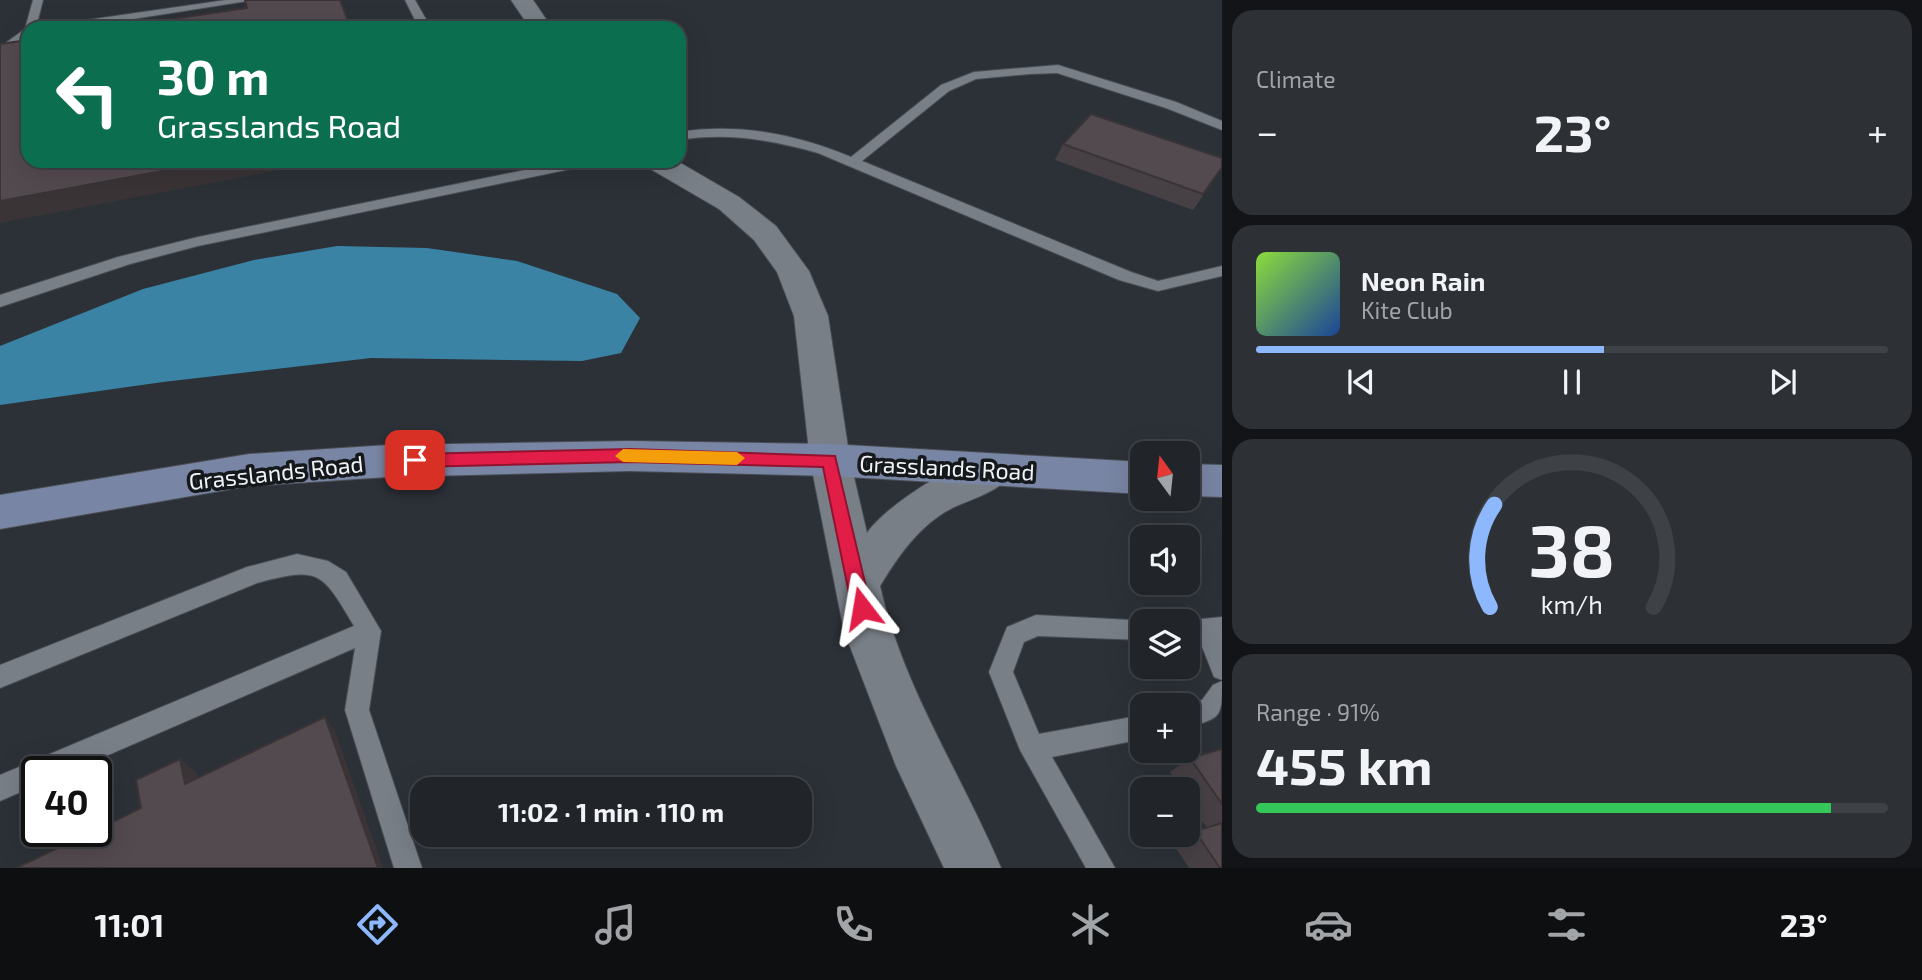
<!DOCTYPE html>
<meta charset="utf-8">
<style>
:root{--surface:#21252a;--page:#2d3136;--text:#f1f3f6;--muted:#a2a5a8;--line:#3e4247;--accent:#8eb8fd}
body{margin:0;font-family:"Exo 2",sans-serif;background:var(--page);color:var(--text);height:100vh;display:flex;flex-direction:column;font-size:26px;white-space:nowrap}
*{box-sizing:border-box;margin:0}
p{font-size:23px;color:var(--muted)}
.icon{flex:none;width:38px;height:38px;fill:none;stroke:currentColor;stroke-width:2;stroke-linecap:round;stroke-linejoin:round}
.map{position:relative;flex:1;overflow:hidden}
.panel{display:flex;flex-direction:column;gap:10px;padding:10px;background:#121417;width:700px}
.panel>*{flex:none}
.top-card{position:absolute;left:21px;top:21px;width:665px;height:147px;border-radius:21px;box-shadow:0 7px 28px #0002,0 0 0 2px var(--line);background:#0b6e4f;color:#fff;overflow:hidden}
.needle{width:46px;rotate:345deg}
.controls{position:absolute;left:1130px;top:441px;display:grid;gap:14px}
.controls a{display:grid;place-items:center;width:70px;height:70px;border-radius:14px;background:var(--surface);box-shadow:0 7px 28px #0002,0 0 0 2px var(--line);font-size:35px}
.speed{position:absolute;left:21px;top:756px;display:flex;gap:14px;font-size:35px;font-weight:700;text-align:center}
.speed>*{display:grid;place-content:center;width:91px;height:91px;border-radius:50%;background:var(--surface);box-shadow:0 7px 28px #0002,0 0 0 2px var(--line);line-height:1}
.speed .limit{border:4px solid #111;border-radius:10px;background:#fff;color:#111}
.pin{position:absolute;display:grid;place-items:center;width:60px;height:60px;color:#fff;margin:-30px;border-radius:14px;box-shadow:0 4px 10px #0006}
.me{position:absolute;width:77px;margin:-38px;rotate:346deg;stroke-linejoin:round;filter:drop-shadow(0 0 5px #0008)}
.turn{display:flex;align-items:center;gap:24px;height:147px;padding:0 21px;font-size:32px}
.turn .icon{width:91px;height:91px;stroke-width:2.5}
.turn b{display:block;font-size:49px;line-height:60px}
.big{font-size:52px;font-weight:700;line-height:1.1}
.panel .widget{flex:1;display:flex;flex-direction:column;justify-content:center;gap:10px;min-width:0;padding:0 24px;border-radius:21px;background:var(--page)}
.panel .dial{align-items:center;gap:0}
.dial svg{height:182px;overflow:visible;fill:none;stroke:var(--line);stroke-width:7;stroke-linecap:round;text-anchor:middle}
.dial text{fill:var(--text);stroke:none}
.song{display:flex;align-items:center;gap:21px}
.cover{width:84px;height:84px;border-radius:10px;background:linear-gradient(135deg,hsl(90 70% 55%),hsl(220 70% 35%))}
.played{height:7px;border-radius:4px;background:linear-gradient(90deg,var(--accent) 55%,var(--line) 55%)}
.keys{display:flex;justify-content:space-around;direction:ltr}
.heat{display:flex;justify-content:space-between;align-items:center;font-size:38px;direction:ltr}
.charge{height:10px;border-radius:5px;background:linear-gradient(90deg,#34c759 91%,var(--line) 0)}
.trip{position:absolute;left:410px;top:777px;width:402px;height:70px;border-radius:21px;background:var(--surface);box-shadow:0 7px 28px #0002,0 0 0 2px var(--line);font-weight:700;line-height:70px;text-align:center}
.menu{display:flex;height:112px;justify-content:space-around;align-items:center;background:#0d0f11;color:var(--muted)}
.menu .icon{width:49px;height:49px}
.menu .current{color:var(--accent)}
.menu b{font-size:32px;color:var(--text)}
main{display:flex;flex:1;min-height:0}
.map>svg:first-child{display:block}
.water{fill:#3a83a4}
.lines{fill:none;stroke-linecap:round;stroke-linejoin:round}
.service-casing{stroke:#494d53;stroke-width:2}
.tertiary-casing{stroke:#494d53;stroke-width:2}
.secondary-casing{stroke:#494d53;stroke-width:2}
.service{fill:#797f87;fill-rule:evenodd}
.tertiary{fill:#797f87;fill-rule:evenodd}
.secondary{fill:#7985a4;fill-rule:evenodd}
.wall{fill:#474044}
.shaded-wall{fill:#3a3437}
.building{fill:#534a4f;stroke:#3a3437;stroke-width:2}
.route{fill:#e11d48;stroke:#92132f;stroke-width:2}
.slow{fill:#f59e0b}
.labels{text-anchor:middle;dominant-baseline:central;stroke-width:7;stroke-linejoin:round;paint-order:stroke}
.street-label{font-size:23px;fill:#eff3f7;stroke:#16191c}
</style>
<main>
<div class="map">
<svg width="1222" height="868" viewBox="0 0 1222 868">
<rect width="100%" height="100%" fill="#2c3138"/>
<path class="water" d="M 337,246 L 427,248 L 517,261 L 617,294 L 640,318 L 621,353 L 582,361 L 371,358 L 163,382 L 0,405 L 0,346 L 143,289 L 254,260 Z"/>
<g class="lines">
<defs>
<path id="service" d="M 33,0 L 43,0 L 36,28 L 28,28 L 28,37 L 0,56 L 0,47 L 25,29 Z
M 226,0 L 254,0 L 76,28 L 46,28 L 52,25 Z
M 405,0 L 415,0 L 431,28 L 419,28 Z
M 1058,65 L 1176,102 L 1222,121 L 1222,130 L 1166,108 L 1057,73 L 1030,74 L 976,79 L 949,91 L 862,161 L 1131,272 L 1158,281 L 1222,266 L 1222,276 L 1158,291 L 1119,280 L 818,153 C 771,140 728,132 679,140 L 679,132 C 738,123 796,134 851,157 L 941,85 L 974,72 Z
M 569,161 L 597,161 L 590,165 L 198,246 L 130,264 L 0,307 L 0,295 L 118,257 L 198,237 Z
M 297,554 L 328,561 L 346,572 L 381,631 L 369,710 L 422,868 L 394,868 L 345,710 L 355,648 L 69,772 L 37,772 L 37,785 L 0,801 L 0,775 L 354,626 C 322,572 320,566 257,583 L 0,688 L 0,665 L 247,567 Z
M 1036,615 L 1150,621 L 1143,621 L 1143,640 L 1038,636 L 1024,642 L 1013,672 L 1039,734 L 1143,715 L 1143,739 L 1052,757 L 1115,868 L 1086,868 L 1020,750 L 989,672 L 1007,627 Z
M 1222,617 L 1222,680 L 1214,677 L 1199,639 L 1188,640 L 1188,621 L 1181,621 Z
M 1222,681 C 1222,717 1222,718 1188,727 L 1188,705 L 1182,705 L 1202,700 L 1213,685 Z"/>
<path id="tertiary" d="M 511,0 L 533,0 L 552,28 L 530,28 Z
M 643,161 L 677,161 L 739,197 L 776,226 L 809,271 L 828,316 L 850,460 L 867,533 C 885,506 960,458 992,455 C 997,454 1003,457 1008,459 L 1014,470 C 1002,493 967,499 945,512 C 916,530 897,558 880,586 C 903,688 961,773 1001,868 L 944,868 L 896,766 L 844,631 L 810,460 L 794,316 L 777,272 L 754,240 L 719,209 L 647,167 Z"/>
<path id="secondary" d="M 630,441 L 830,444 L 1143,462 L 1143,494 L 830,476 L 630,471 L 388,477 L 249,486 L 0,529 L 0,495 L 249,454 L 388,445 Z
M 1188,464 L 1222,465 L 1222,497 L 1188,496 Z"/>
</defs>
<use href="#service" class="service-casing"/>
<use href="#tertiary" class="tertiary-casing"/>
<use href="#secondary" class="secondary-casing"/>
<use href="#service" class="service"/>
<use href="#tertiary" class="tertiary"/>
<use href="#secondary" class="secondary"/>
</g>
<path class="wall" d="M 1063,144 L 1222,168 L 1193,210 L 1055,160 Z
M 1222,749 L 1222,868 L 1189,868 L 1172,842 L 1188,835 L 1195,831 L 1206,827 L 1188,800 L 1188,789 L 1181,789 L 1170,772 L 1190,758 Z"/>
<path class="shaded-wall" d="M 217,161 L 327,161 L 0,223 L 0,201 Z
M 325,717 L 335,731 L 383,868 L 378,868 Z
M 180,759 L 196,772 L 201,796 L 185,784 Z"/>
<path class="building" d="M 245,0 L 340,0 L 350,26 L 376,22 L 379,28 L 112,28 L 247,8 Z
M 28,40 L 28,161 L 217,161 L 0,201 L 0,44 Z
M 1091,114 L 1222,158 L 1222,167 L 1203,194 L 1063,144 Z
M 325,717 L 378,868 L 16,868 L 93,831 L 96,831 L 96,830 L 141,808 L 136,780 L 180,759 L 185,784 Z
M 1222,749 L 1222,804 L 1190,758 Z
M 1222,823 L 1222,868 L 1220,868 L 1195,831 Z"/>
<path class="route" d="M 630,449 L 835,456 L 871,608 L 868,614 L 862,617 L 855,614 L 852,608 L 823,467 L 630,462 L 415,467 L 407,460 L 415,454 Z"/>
<path class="slow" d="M 623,449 L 737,452 L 745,458 L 737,465 L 623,462 L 615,456 Z"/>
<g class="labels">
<g class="street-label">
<text transform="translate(947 467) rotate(3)">Grasslands Road</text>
<text transform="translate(276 472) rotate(-6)">Grasslands Road</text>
</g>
</g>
</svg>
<div class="controls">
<a><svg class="needle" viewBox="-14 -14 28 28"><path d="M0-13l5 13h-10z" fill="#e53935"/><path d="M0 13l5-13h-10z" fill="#a2a5a8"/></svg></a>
<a><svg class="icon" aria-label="sound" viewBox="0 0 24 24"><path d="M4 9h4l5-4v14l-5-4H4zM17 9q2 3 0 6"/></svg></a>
<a><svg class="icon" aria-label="layers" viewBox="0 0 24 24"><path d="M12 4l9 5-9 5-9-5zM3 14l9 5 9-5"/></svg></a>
<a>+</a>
<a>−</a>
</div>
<div class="speed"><div class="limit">40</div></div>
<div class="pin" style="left:415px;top:460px;background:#d93025"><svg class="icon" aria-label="arrive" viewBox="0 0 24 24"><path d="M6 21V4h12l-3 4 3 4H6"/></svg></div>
<svg class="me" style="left:862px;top:608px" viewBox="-20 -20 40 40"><path d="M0-17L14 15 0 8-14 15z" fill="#e11d48" stroke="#fff" stroke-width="4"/></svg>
<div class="trip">11:02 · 1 min · 110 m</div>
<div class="top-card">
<div class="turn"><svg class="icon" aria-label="left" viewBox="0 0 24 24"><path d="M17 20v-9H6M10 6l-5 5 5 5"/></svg><div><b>30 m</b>Grasslands Road</div></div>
</div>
</div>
<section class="panel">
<div class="widget"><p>Climate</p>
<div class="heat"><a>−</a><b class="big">23°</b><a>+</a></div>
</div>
<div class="widget">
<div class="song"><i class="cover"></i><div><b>Neon Rain</b><p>Kite Club</p></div></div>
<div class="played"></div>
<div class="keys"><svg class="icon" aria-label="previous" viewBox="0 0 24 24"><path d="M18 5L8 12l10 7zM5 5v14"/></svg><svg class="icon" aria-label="pause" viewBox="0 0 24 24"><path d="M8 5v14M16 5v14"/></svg><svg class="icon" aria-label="next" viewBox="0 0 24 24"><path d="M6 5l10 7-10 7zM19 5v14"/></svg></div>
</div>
<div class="widget dial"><svg viewBox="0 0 100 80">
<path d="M14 69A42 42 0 1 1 86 69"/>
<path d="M14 69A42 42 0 0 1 16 24" stroke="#8eb8fd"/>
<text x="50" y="56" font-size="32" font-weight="700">38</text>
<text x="50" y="72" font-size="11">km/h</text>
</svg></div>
<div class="widget"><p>Range · 91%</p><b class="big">455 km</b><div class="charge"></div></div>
</section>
</main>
<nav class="menu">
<b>11:01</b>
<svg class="icon current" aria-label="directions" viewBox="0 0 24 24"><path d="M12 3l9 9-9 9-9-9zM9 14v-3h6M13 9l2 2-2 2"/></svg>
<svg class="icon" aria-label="music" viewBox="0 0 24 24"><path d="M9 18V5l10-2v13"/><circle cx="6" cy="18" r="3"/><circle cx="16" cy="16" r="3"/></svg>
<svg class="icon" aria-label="phone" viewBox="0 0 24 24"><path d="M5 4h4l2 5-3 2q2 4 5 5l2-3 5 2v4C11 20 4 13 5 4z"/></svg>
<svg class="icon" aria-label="climate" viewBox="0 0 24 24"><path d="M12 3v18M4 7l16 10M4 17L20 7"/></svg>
<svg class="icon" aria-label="car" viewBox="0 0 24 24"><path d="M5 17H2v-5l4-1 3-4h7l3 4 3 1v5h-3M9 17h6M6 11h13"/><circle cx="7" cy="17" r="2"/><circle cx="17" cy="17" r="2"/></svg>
<svg class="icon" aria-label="filters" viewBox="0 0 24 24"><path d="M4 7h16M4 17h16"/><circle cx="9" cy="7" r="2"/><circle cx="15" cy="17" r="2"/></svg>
<b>23°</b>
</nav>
